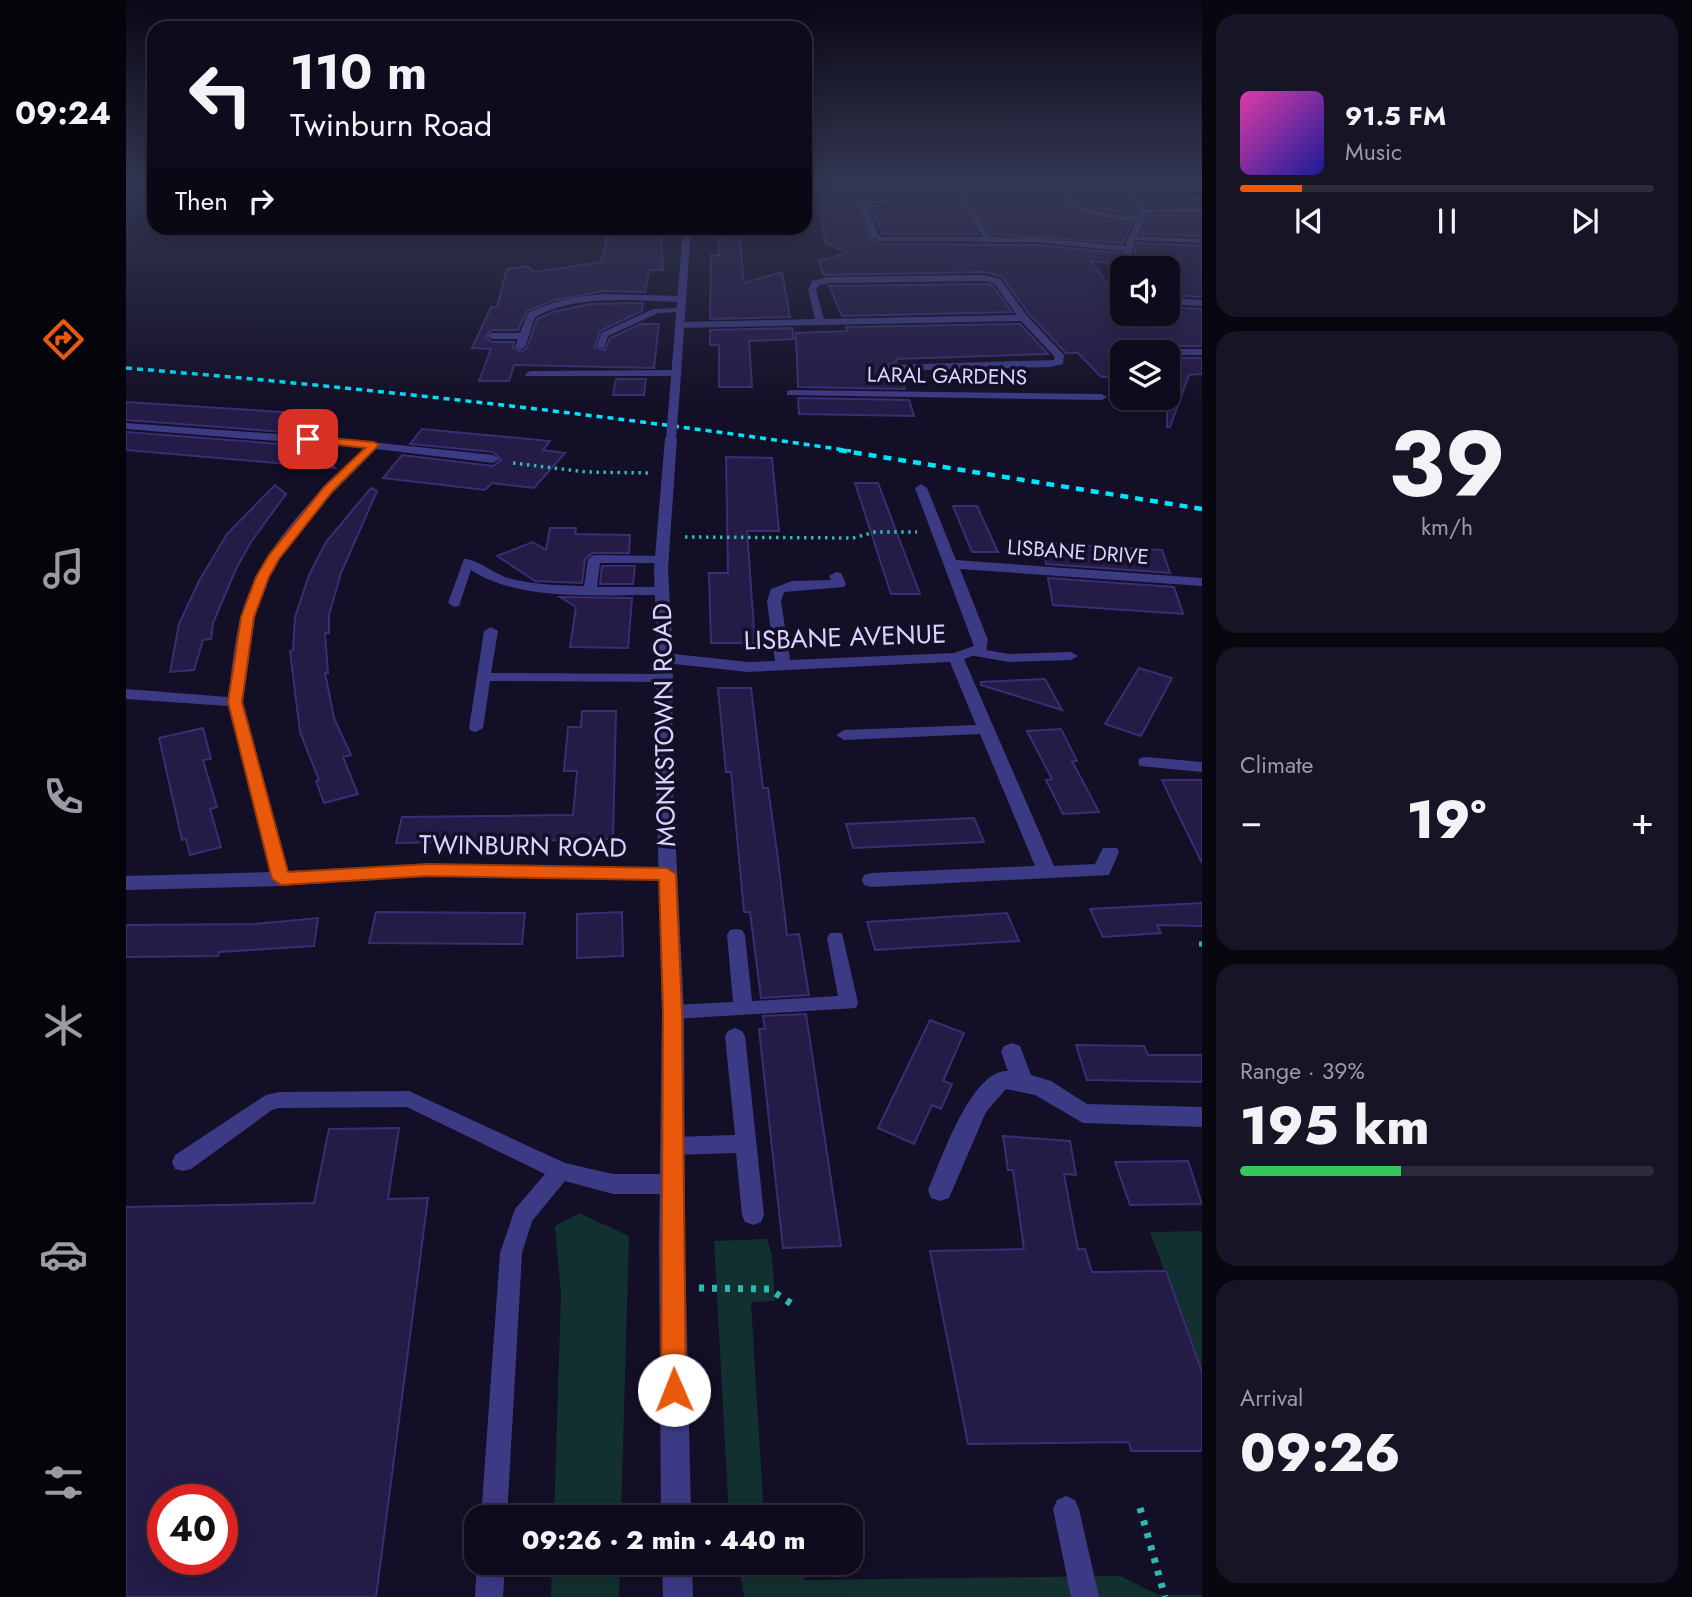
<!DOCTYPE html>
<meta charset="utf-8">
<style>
:root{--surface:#0e0b1c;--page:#171425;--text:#f1f3f6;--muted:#9b9ba3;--line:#2e2b3b;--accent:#ea580c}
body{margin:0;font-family:Jost,sans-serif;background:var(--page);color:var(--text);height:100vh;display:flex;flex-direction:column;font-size:26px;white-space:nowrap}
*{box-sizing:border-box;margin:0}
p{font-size:23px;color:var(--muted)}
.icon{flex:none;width:38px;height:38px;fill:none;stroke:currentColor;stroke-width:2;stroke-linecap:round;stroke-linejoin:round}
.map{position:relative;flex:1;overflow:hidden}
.side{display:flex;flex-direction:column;gap:14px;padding:14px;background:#08060f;width:490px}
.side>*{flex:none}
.guide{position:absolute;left:21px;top:21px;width:665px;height:214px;border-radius:21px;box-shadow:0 4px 18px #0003,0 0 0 2px var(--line);background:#0e0b1c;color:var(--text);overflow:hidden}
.buttons{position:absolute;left:984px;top:256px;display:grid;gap:14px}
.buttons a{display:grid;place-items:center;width:70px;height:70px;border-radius:14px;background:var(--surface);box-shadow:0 4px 18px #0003,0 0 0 2px var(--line);font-size:35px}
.speed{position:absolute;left:21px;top:1484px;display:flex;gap:14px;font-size:35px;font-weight:700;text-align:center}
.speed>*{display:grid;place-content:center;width:91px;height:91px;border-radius:50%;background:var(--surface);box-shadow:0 4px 18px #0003,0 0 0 2px var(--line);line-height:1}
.speed .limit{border:10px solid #d22;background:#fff;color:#111}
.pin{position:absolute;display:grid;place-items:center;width:60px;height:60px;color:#fff;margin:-30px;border-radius:14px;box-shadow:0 4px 10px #0006}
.me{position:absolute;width:77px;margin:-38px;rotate:359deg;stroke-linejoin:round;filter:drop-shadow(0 0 5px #0008)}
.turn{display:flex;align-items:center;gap:24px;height:147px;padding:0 28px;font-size:32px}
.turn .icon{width:91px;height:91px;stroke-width:2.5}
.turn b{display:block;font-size:49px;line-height:60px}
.then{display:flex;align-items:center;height:66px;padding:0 28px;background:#0003;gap:14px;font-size:26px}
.big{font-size:52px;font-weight:800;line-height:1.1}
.side .tile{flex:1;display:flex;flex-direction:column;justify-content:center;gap:10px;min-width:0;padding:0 24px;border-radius:21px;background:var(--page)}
.side .dial{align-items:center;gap:0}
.dial b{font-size:91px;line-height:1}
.song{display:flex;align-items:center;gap:21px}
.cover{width:84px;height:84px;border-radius:10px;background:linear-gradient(135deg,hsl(320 70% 55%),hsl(240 70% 35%))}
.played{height:7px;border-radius:4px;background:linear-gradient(90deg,var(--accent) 15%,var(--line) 15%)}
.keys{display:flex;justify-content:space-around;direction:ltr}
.heat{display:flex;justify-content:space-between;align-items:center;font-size:38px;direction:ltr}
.charge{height:10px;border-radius:5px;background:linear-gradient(90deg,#34c759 39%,var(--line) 0)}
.trip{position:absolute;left:338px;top:1505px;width:399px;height:70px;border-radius:21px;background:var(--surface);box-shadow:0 4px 18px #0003,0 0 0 2px var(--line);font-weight:800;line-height:70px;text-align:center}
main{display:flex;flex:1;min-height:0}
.tabs{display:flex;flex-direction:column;width:126px;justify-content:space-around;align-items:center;background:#06040b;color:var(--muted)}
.tabs .icon{width:49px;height:49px}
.tabs .selected{color:var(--accent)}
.tabs b{font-size:32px;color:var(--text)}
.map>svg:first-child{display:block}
.green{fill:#12302f}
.building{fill:#241b47;stroke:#3b2d73;stroke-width:2;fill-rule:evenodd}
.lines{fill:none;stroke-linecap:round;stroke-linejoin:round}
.path-far2{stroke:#2fb8b0;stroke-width:3.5;stroke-dasharray:2.5 4.5;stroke-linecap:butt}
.path-far1{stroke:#2fb8b0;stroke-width:5;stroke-dasharray:4.5 6;stroke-linecap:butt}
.path{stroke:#2fb8b0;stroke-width:7;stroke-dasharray:5 8;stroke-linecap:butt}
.service{fill:#3d3a85;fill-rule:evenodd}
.minor{fill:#3d3a85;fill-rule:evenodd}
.tertiary{fill:#3d3a85;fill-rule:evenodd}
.secondary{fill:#6f6bff;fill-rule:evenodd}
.rail-far1{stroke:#00e5ff;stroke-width:3.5;stroke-dasharray:6 5;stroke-linecap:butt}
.rail{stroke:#00e5ff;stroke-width:4.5;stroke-dasharray:8 7;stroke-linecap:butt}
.tertiary-bridge{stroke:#3d3a85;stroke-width:10}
.route{fill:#ea580c;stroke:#983908;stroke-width:2}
.labels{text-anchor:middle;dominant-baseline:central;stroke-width:7;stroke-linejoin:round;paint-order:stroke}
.far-street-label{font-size:21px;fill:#d9d4ff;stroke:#130f26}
.street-label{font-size:26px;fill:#d9d4ff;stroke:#130f26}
</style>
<main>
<nav class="tabs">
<b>09:24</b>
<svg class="icon selected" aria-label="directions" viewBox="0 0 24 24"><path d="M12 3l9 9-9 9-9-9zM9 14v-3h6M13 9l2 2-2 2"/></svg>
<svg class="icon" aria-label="music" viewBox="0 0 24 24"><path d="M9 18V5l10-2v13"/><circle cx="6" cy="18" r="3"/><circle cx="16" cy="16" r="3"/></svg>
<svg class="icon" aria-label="phone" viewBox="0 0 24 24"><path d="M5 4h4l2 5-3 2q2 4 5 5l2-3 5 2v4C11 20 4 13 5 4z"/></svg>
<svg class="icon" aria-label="climate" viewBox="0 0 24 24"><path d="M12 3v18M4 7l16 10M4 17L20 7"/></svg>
<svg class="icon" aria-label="car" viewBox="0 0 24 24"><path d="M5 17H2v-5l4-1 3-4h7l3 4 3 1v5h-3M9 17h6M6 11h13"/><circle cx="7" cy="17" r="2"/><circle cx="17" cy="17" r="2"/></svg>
<svg class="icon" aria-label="filters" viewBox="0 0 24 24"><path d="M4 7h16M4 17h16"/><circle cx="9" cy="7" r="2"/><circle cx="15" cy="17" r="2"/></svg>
</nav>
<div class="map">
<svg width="1076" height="1597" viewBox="0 0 1076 1597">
<rect width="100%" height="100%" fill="#130f26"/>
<path class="green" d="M 453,1213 L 503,1236 L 495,1517 L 428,1517 L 435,1294 L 429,1226 Z
M 1076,1231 L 1076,1372 L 1024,1232 Z
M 641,1239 L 646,1256 L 649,1301 L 625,1302 L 638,1517 L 603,1517 L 588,1241 Z
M 426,1563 L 494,1563 L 493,1597 L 425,1597 Z
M 612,1563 L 677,1563 L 679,1580 L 994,1576 L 1033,1595 L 1076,1595 L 1076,1597 L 618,1597 Z"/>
<path class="building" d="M 755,186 L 835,187 L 838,192 L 850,189 L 883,197 L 922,192 L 932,196 L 968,192 L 991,202 L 1005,202 L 1011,211 L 1010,214 L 970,208 L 941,198 L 934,201 L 935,204 L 963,217 L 1005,224 L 997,243 L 866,234 L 838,193 L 832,196 L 831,199 L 852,234 L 757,234 L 746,210 L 763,209 L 765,204 L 742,201 L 736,196 L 730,202 L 742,237 L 755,244 L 910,245 L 994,253 L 992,264 L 965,261 L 996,303 L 996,313 L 1041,313 L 1041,307 L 1076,309 L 1076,346 L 1041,346 L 1033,352 L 996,352 L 996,376 L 975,377 L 952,353 L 940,353 L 903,314 L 875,276 L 858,272 L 698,275 L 692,261 L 721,253 L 699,242 L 693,191 L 756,191 Z
M 1040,193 L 1076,200 L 1076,205 L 1021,206 L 1018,201 Z
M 1076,215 L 1076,236 L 1015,234 L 1023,216 Z
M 484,228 L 528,228 L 527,232 L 535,232 L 537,270 L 523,270 L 519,292 L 478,291 L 429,300 L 401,311 L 392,330 L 366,330 L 359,337 L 366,342 L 388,342 L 387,348 L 395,352 L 401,348 L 411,319 L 427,312 L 463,304 L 517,303 L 516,311 L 474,331 L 469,347 L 479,350 L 484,338 L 515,324 L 533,324 L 528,368 L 388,365 L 383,381 L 353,381 L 365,349 L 346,348 L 365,307 L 371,307 L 381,269 L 401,266 L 408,272 L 475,262 Z
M 594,228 L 613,228 L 618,283 L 656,272 L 664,317 L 584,319 L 585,255 L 593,255 Z
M 1011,243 L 1076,246 L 1076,297 L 1041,295 L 1041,268 L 1005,265 Z
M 858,284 L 866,285 L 886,312 L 716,316 L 703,286 Z
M 894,324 L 922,354 L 770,359 L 771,362 L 757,366 L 756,369 L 762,373 L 775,373 L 779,389 L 672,387 L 670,333 L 722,331 L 720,327 Z
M 666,328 L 668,339 L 623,341 L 626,387 L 593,387 L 593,345 L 584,345 L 584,330 Z
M 1041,358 L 1076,358 L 1076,374 L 1063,375 L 1044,427 L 1041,427 Z
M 490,379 L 520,379 L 518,395 L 487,395 Z
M 672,398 L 783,400 L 788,416 L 673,414 Z
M 0,402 L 171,413 L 185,434 L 0,420 Z
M 296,429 L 424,441 L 417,450 L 439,453 L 408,488 L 366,483 L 359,490 L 257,478 L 276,455 L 367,466 L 375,460 L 367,452 L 284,444 Z
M 0,432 L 194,447 L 209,468 L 0,450 Z
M 600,457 L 646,458 L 653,531 L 621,531 L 629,643 L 585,643 L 583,573 L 602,573 Z
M 729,483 L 752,483 L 794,594 L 765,594 Z
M 149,485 L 160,494 L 125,542 L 110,569 L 87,623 L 85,639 L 77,640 L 68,670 L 44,672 L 53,624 L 73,581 L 101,534 Z
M 245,488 L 251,491 L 215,573 L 203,615 L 203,633 L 199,633 L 202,673 L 199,673 L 208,718 L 225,755 L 217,757 L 232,794 L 198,803 L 190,781 L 193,780 L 174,732 L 164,651 L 167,650 L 169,617 L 183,575 L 200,542 Z
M 827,506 L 851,506 L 872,552 L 846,552 Z
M 424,528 L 450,528 L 449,534 L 504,535 L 503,553 L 467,553 L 459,559 L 456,583 L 409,581 L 371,556 L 407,542 L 420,550 Z
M 916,543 L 1036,550 L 1044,573 L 920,564 Z
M 476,566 L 509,566 L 507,584 L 474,584 Z
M 922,578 L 1048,587 L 1057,614 L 927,605 Z
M 434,597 L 506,598 L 502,648 L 444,647 L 450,607 Z
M 1013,668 L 1046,678 L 1015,736 L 979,724 Z
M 919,679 L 936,710 L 855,685 L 855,682 Z
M 592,688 L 625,688 L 637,788 L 642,788 L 652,859 L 661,935 L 673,934 L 683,995 L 635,998 L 624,912 L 618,912 L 605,772 L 600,772 Z
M 456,711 L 490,711 L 487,839 L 270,843 L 276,817 L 447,815 L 451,771 L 438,771 L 442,727 L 455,727 Z
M 77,728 L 85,759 L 77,760 L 91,807 L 84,809 L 95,847 L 64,855 L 60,839 L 56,840 L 33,738 Z
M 935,729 L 951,761 L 946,761 L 973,812 L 937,814 L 920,780 L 926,779 L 901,731 Z
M 1036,780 L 1076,780 L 1076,863 L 1051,812 Z
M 848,818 L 858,842 L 727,848 L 720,824 Z
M 1076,903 L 1076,926 L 1031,925 L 1035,933 L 977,937 L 964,909 Z
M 250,912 L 399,913 L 396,944 L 243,943 Z
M 496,912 L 497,956 L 451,958 L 451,914 Z
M 881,913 L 893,941 L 749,950 L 741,922 Z
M 192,918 L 188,946 L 93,952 L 92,956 L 0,957 L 0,925 L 127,924 Z
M 680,1014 L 715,1246 L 657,1248 L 633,1029 L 639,1029 L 637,1016 Z
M 804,1020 L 838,1033 L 817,1081 L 826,1084 L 815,1109 L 806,1105 L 788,1144 L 752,1128 Z
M 950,1045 L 1018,1046 L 1022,1055 L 1076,1055 L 1076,1082 L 961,1080 Z
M 273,1128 L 262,1199 L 302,1198 L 250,1597 L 0,1597 L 0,1207 L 188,1203 L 203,1129 ZM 37,1500 L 96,1500 L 96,1559 L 37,1559 Z
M 877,1136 L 944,1141 L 950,1175 L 938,1174 L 944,1207 L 952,1249 L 959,1249 L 966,1272 L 1040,1271 L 1076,1372 L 1076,1451 L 1005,1451 L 1003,1442 L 842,1444 L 804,1251 L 898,1249 L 887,1170 L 882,1170 Z
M 1062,1161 L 1076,1204 L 1004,1205 L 989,1162 Z"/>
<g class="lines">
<path class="path-far2" d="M 387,463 L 460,472 L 524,473
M 559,537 L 727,538 L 749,532 L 791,532"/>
<path class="path-far1" d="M 1073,944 L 1076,944"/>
<path class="path" d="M 573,1288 L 643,1289 L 666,1304
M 1014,1508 L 1039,1597"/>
<path class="service" d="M 554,308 L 557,308 L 557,312 L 532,313 L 482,336 L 478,348 L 471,346 L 475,333 L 527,309 Z
M 468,555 L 540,556 L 542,559 L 536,563 L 474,563 L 471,587 L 536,587 L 542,591 L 536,595 C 479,594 394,603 345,570 L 333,606 L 328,607 L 322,603 L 338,559 C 349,558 369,574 382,578 C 406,585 433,585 458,586 L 462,559 Z
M 365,627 L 372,631 L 365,673 L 539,674 L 546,678 L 539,682 L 364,681 L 357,728 L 350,732 L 345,731 L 343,728 L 358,631 Z
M 848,648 L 883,654 L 945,652 L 952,656 L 945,660 L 883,662 L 843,655 L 841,652 L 843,649 Z
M 610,929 L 616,930 L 619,935 L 626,1001 L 712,996 L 701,938 L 704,933 L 716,933 L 732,1003 L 730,1008 L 547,1019 L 540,1017 L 538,1012 L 540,1007 L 547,1005 L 607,1002 L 601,935 L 604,930 Z
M 609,1028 L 616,1031 L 619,1036 L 638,1215 L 635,1222 L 627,1225 L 619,1222 L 616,1215 L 610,1153 L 546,1155 L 539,1152 L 535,1146 L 539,1140 L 546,1137 L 609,1135 L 599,1036 L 602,1031 Z
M 283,1091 L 439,1163 L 487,1174 L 546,1174 L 554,1177 L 557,1184 L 554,1191 L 546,1194 L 487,1194 L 439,1181 L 406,1221 L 396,1253 L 381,1517 L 355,1517 L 374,1253 L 389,1209 L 419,1174 L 281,1107 L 153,1108 L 146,1110 L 65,1169 L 57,1171 L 49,1169 L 46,1162 L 49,1155 L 140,1095 L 153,1092 Z
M 940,1496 L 949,1500 L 953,1509 L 973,1597 L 945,1597 L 927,1509 L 931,1500 Z
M 351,1563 L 379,1563 L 377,1597 L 349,1597 Z"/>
<path class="minor" d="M 996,184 L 1003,184 L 1020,209 L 1076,208 L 1076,212 L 1021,213 L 1011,236 L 1076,239 L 1076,243 L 1009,240 L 1002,268 L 996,268 L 996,270 L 994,268 L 997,251 L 910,242 L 755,241 L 744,236 L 732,201 L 736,199 L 741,204 L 763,206 L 742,208 L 752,235 L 756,237 L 857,237 L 833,198 L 837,196 L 865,237 L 910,238 L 999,246 L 1009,222 L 964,215 L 936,202 L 940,200 L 969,211 L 1011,217 L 1014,211 Z
M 858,275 L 874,279 L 901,316 L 938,355 L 937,364 L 925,367 L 763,371 L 758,368 L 763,365 L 928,360 L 929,357 L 895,321 L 554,328 L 549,325 L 554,322 L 689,319 L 682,290 L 686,281 L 703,277 ZM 858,281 L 868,283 L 891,315 L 698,319 L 690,290 L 693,285 L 703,283 Z
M 478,294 L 555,296 L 560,299 L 555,302 C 505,301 455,293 409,317 L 399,347 L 394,350 L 389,347 L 392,339 L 366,339 L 361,336 L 366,333 L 394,333 L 402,313 C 427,301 450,296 478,294 Z
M 1041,298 L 1076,300 L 1076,306 L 1041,304 Z
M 1041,349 L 1076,349 L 1076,355 L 1041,355 L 1041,352 L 1036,352 Z
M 404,371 L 551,370 L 556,373 L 551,376 L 400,376 L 399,374 Z
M 665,390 L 976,394 L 981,397 L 976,400 L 661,395 L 661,391 Z
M 0,423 L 208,438 L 367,455 L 373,459 L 367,463 L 250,449 L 206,493 L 154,558 L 143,577 L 129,617 L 117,702 L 162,871 L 302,864 L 541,868 L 548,869 L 550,874 L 548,879 L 302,876 L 155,886 L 0,890 L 0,876 L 144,872 L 102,706 L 0,699 L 0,689 L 102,697 C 106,670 108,642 115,616 C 133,549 189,495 238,448 L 0,429 Z
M 795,484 L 801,488 L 830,560 L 1076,578 L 1076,586 L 834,569 L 862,640 L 860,651 L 838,659 L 928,866 L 969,864 L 977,848 L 991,848 L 993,852 L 983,875 L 745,887 L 738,885 L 736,880 L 738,875 L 745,873 L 909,866 L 854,734 L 718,740 L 710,735 L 718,730 L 850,725 L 824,662 L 622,672 L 539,663 L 531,658 L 539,653 L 622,662 L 649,661 L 641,601 L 645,589 L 666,581 L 705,580 L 703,576 L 710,572 L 715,573 L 720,584 L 718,587 L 658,592 L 655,601 L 664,660 L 828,653 L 848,646 L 789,488 Z
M 1020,757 L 1076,762 L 1076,772 L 1014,766 L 1012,762 L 1014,758 Z
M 886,1043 L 894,1046 L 905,1075 L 925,1081 L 961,1104 L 1076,1107 L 1076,1127 L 957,1123 L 909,1095 L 880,1089 L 860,1112 L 823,1198 L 814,1201 L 805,1198 L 802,1190 C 815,1161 845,1069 882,1071 L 875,1052 L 878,1046 Z"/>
<path class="tertiary" d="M 557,228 L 565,228 L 553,402 L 548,405 L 543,402 Z
M 545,435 L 551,438 L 542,569 L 547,658 L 546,768 L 558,1012 L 559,1243 L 565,1517 L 535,1517 L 533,1243 L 536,1012 L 530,768 L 531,658 L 528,569 L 539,438 Z
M 536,1563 L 566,1563 L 567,1597 L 537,1597 Z"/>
<path class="secondary" d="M 979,184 L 1076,184 L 1076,187 L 983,186 Z"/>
<path class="rail-far1" d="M 0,368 C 243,388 484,415 725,451"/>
<path class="rail" d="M 713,450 L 1076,509"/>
<path class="tertiary-bridge" d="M 545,438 L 548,402"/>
</g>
<linearGradient id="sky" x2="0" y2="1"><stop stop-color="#0a0815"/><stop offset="0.45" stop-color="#333752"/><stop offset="1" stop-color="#333752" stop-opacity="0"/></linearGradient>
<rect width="1076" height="407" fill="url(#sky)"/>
<path class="route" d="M 182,436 L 248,442 L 253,445 L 206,492 L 153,559 L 143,577 L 128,617 L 116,702 L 162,872 L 302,864 L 541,868 L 550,874 L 556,1012 L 560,1390 L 557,1399 L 548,1402 L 539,1399 L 535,1390 L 537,1012 L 533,880 L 302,876 L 155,885 L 146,879 L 102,702 L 115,617 L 130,577 L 143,555 L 198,487 L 239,448 L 178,441 L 178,437 Z"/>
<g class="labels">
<g class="far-street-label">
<text transform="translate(821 376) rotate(1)">LARAL GARDENS</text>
<text transform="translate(952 552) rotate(4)">LISBANE DRIVE</text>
</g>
<g class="street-label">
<text transform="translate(719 637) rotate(-2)">LISBANE AVENUE</text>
<text transform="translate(538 725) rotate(-91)">MONKSTOWN ROAD</text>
<text transform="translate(397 846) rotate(1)">TWINBURN ROAD</text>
</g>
</g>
</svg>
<div class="buttons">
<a><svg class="icon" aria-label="sound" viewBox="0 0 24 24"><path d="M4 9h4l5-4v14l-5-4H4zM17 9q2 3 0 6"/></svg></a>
<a><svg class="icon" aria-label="layers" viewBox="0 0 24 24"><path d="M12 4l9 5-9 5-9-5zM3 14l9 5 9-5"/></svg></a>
</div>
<div class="speed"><div class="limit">40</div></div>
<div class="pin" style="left:182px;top:439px;background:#d93025"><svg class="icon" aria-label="arrive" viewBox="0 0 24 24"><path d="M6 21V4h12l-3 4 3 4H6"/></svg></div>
<svg class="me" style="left:548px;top:1390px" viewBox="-20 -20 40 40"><circle r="19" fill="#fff"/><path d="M0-13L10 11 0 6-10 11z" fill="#ea580c"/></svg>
<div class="trip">09:26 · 2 min · 440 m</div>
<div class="guide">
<div class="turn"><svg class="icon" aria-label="left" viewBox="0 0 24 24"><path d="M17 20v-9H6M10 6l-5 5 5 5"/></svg><div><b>110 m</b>Twinburn Road</div></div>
<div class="then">Then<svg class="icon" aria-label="right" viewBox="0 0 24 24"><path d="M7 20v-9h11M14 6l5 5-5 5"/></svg></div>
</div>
</div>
<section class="side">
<div class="tile">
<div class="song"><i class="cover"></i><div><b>91.5 FM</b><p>Music</p></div></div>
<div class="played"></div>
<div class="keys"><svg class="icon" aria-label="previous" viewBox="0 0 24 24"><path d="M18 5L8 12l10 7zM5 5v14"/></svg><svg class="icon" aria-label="pause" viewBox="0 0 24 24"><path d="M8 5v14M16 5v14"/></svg><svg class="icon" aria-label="next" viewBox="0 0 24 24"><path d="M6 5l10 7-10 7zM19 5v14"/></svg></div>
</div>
<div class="tile dial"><b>39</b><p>km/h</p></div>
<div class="tile"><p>Climate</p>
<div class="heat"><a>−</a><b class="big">19°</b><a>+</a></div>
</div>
<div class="tile"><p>Range · 39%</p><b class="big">195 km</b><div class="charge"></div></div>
<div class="tile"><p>Arrival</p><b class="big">09:26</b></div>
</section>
</main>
